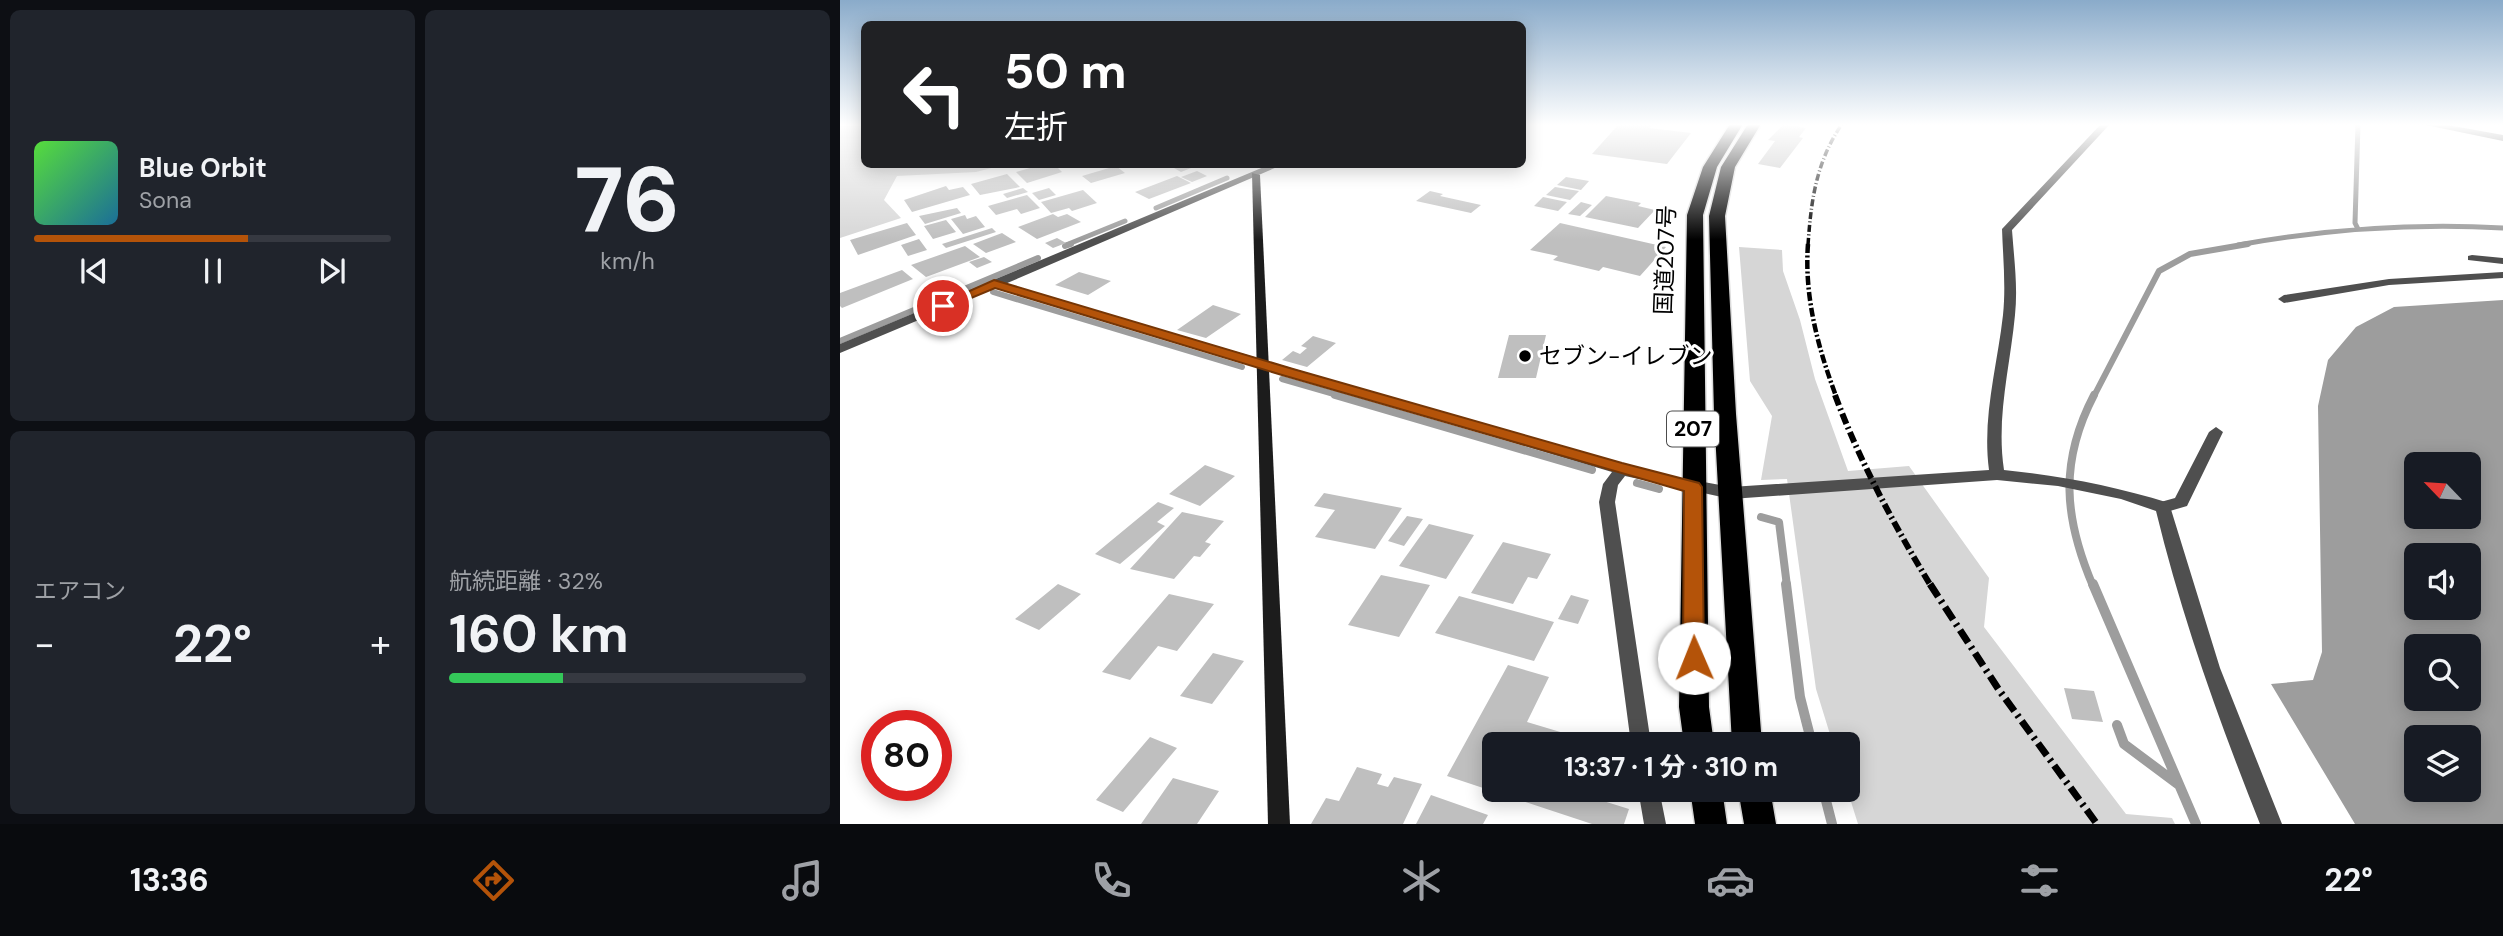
<!DOCTYPE html>
<html lang="ja">
<meta charset="utf-8">
<style>
:root{--surface:#171b24;--page:#20242c;--text:#f1f3f6;--muted:#9ea1a6;--line:#363941;--accent:#b45309}
body{margin:0;font-family:"DM Sans","Noto Sans JP",sans-serif;background:var(--page);color:var(--text);height:100vh;display:flex;flex-direction:column;font-size:26px;white-space:nowrap}
*{box-sizing:border-box;margin:0}
p{font-size:23px;color:var(--muted)}
.icon{flex:none;width:38px;height:38px;fill:none;stroke:currentColor;stroke-width:2;stroke-linecap:round;stroke-linejoin:round}
.map{position:relative;flex:1;overflow:hidden}
.sheet{display:flex;flex-direction:column;gap:10px;padding:10px;background:#0d0f14;width:840px}
.sheet>*{flex:none}
.banner{position:absolute;left:21px;top:21px;width:665px;height:147px;border-radius:10px;box-shadow:0 4px 18px #0003;background:#202124;color:#fff;overflow:hidden}
.needle{width:46px;rotate:295deg}
.controls{position:absolute;left:1564px;top:452px;display:grid;gap:14px}
.controls a{display:grid;place-items:center;width:77px;height:77px;border-radius:10px;background:var(--surface);box-shadow:0 4px 18px #0003;font-size:35px}
.speed{position:absolute;left:21px;top:710px;display:flex;gap:14px;font-size:35px;font-weight:700;text-align:center}
.speed>*{display:grid;place-content:center;width:91px;height:91px;border-radius:50%;background:var(--surface);box-shadow:0 4px 18px #0003;line-height:1}
.speed .limit{border:10px solid #d22;background:#fff;color:#111}
.pin{position:absolute;display:grid;place-items:center;width:60px;height:60px;color:#fff;margin:-30px;border:4px solid #fff;border-radius:50%;box-shadow:0 2px 7px #0007}
.me{position:absolute;width:77px;margin:-38px;rotate:359deg;stroke-linejoin:round;filter:drop-shadow(0 0 5px #0008)}
.turn{display:flex;align-items:center;gap:24px;height:147px;padding:0 28px;font-size:32px}
.turn .icon{width:91px;height:91px;stroke-width:2.5}
.turn b{display:block;font-size:49px;line-height:60px}
.big{font-size:52px;font-weight:700;line-height:1.1}
.sheet .widget{flex:1;display:flex;flex-direction:column;justify-content:center;gap:10px;min-width:0;padding:0 24px;border-radius:10px;background:var(--page)}
.sheet .dial{align-items:center;gap:0}
.dial b{font-size:91px;line-height:1}
.song{display:flex;align-items:center;gap:21px}
.cover{width:84px;height:84px;border-radius:10px;background:linear-gradient(135deg,hsl(110 70% 55%),hsl(200 70% 35%))}
.played{height:7px;border-radius:4px;background:linear-gradient(90deg,var(--accent) 60%,var(--line) 60%)}
.keys{display:flex;justify-content:space-around;direction:ltr}
.heat{display:flex;justify-content:space-between;align-items:center;font-size:38px;direction:ltr}
.charge{height:10px;border-radius:5px;background:linear-gradient(90deg,#34c759 32%,var(--line) 0)}
.sheet .tiles{flex:1;display:grid;gap:10px;grid-template-columns:repeat(2,1fr)}
.trip{position:absolute;left:642px;top:732px;width:378px;height:70px;border-radius:10px;background:var(--surface);box-shadow:0 4px 18px #0003;font-weight:700;line-height:70px;text-align:center}
.tab-bar{display:flex;height:112px;justify-content:space-around;align-items:center;background:#090b0e;color:var(--muted)}
.tab-bar .icon{width:49px;height:49px}
.tab-bar .on{color:var(--accent)}
.tab-bar b{font-size:32px;color:var(--text)}
main{display:flex;flex:1;min-height:0}
.map>svg:first-child{display:block}
.green{fill:#d6d6d6}
.water{fill:#9d9d9d;fill-rule:evenodd}
.lines{fill:none;stroke-linecap:round;stroke-linejoin:round}
.stream-far3{stroke:#9d9d9d;stroke-width:5}
.stream-far2{stroke:#9d9d9d;stroke-width:6}
.stream-far1{stroke:#9d9d9d;stroke-width:8}
.stream{stroke:#9d9d9d;stroke-width:10}
.building{fill:#bfbfbf}
.highway-casing{stroke:#dbdbdb;stroke-width:3}
.lane{fill:#4f4f4f;fill-rule:evenodd}
.street{fill:#4f4f4f;fill-rule:evenodd}
.secondary{fill:#1c1c1c;fill-rule:evenodd}
.highway{fill:#000;fill-rule:evenodd}
.rail-far3{stroke:#000;stroke-width:3.5;stroke-dasharray:7 2.5 1 2.5;stroke-linecap:butt}
.rail-far2{stroke:#000;stroke-width:4.5;stroke-dasharray:9 2.5 2 2.5;stroke-linecap:butt}
.rail-far1{stroke:#000;stroke-width:6;stroke-dasharray:11 3.5 2 3.5;stroke-linecap:butt}
.rail{stroke:#000;stroke-width:7;stroke-dasharray:15 5 2.5 5;stroke-linecap:butt}
.route{fill:#b45309;stroke:#753606;stroke-width:2}
.poi-dot{fill:#000;stroke:#fff;stroke-width:2.5}
.labels{text-anchor:middle;dominant-baseline:central;stroke-width:6;stroke-linejoin:round;paint-order:stroke}
.shield{fill:#fff;stroke:#4c4c4c;stroke-width:2}
.shield-label{font-size:21px;font-weight:bold;fill:#000}
.street-label{font-size:23px;fill:#000;stroke:#fff}
.poi-label{font-size:23px;fill:#000;stroke:#fff;text-anchor:start}
</style>
<main>
<section class="sheet">
<div class="tiles">
<div class="widget">
<div class="song"><i class="cover"></i><div><b>Blue Orbit</b><p>Sona</p></div></div>
<div class="played"></div>
<div class="keys"><svg class="icon" aria-label="previous" viewBox="0 0 24 24"><path d="M18 5L8 12l10 7zM5 5v14"/></svg><svg class="icon" aria-label="pause" viewBox="0 0 24 24"><path d="M8 5v14M16 5v14"/></svg><svg class="icon" aria-label="next" viewBox="0 0 24 24"><path d="M6 5l10 7-10 7zM19 5v14"/></svg></div>
</div>
<div class="widget dial"><b>76</b><p>km/h</p></div>
<div class="widget"><p>エアコン</p>
<div class="heat"><a>−</a><b class="big">22°</b><a>+</a></div>
</div>
<div class="widget"><p>航続距離 · 32%</p><b class="big">160 km</b><div class="charge"></div></div>
</div>
</section>
<div class="map">
<svg width="1663" height="824" viewBox="0 0 1663 824">
<rect width="100%" height="100%" fill="#fff"/>
<path class="green" d="M 0,124 L 24,124 L 24,164 L 163,165 L 136,172 L 57,176 L 44,200 L 61,218 L 0,238 Z
M 899,247 L 942,250 L 943,271 L 960,320 L 975,379 L 1008,471 L 1069,466 L 1149,578 L 1144,627 L 1286,814 L 1332,818 L 1335,824 L 1018,824 L 1007,789 L 1008,744 L 993,744 L 976,689 L 947,479 L 921,480 L 932,416 L 910,381 Z"/>
<path class="water" d="M 1663,300 L 1663,824 L 1515,824 L 1431,684 L 1473,680 L 1482,652 L 1478,406 L 1488,360 L 1516,327 L 1554,307 ZM 1577,464 L 1629,464 L 1629,516 L 1577,516 ZM 1577,555 L 1629,555 L 1629,607 L 1577,607 ZM 1577,646 L 1629,646 L 1629,698 L 1577,698 ZM 1577,737 L 1629,737 L 1629,789 L 1577,789 Z"/>
<g class="lines">
<path class="stream-far3" d="M 1518,124 L 1515,223 L 1518,229
M 316,208 L 387,178
M 226,245 L 285,221
M 1398,245 C 1487,229 1573,223 1663,228"/>
<path class="stream-far2" d="M 225,246 L 231,244
M 153,292 L 402,367
M 0,341 L 198,258
M 442,379 L 501,396
M 1254,396 L 1319,271 L 1350,254 L 1408,244"/>
<path class="stream-far1" d="M 495,395 L 752,470
M 797,483 L 819,489
M 921,517 L 939,522 L 947,586
M 1253,586 C 1224,518 1219,462 1254,395"/>
<path class="stream" d="M 946,584 L 960,697 L 972,744
M 1253,584 L 1356,824
M 1277,725 L 1284,744 L 1339,785
M 983,789 L 992,824"/>
</g>
<path class="building" d="M 779,124 L 812,124 L 809,128 L 851,133 L 827,164 L 752,154 Z
M 944,124 L 966,128 L 959,137 L 963,138 L 940,168 L 918,164 L 935,141 L 928,140 Z
M 204,164 L 214,164 L 222,172 L 187,183 L 176,172 Z
M 327,164 L 353,164 L 356,166 L 341,172 Z
M 276,166 L 285,173 L 251,183 L 242,176 Z
M 357,171 L 367,176 L 352,182 L 341,177 Z
M 167,174 L 180,187 L 140,195 L 131,184 Z
M 337,176 L 351,183 L 309,199 L 295,192 Z
M 726,177 L 749,181 L 741,190 L 717,185 Z
M 106,186 L 109,190 L 123,187 L 130,195 L 72,212 L 64,200 Z
M 715,187 L 739,191 L 730,200 L 706,195 Z
M 183,188 L 188,192 L 167,198 L 163,194 Z
M 209,188 L 216,195 L 199,200 L 192,193 Z
M 243,190 L 257,203 L 232,211 L 229,208 L 211,213 L 201,202 Z
M 590,191 L 603,194 L 600,196 L 641,205 L 631,213 L 576,201 Z
M 187,195 L 200,208 L 181,214 L 177,209 L 156,215 L 148,206 Z
M 766,196 L 801,203 L 798,206 L 815,210 L 798,228 L 745,217 Z
M 703,197 L 727,202 L 718,211 L 694,206 Z
M 741,202 L 752,205 L 740,216 L 728,214 Z
M 117,208 L 121,213 L 85,224 L 79,216 Z
M 213,214 L 218,217 L 227,214 L 241,222 L 197,239 L 178,227 Z
M 125,215 L 127,219 L 136,216 L 145,227 L 123,234 L 111,219 Z
M 106,220 L 116,232 L 93,239 L 84,226 Z
M 67,223 L 76,235 L 18,255 L 10,240 Z
M 720,223 L 826,247 L 800,276 L 763,267 L 759,271 L 713,260 L 718,256 L 690,250 Z
M 152,228 L 156,232 L 106,248 L 102,244 Z
M 162,233 L 176,242 L 146,253 L 133,244 Z
M 217,238 L 226,243 L 213,248 L 205,243 Z
M 79,239 L 87,250 L 68,256 L 61,245 Z
M 125,246 L 140,257 L 86,277 L 71,265 Z
M 144,257 L 152,262 L 137,268 L 129,262 Z
M 62,270 L 73,279 L 2,308 L 0,306 L 0,293 Z
M 239,272 L 271,281 L 248,295 L 215,285 Z
M 373,305 L 401,314 L 366,338 L 337,330 Z
M 669,335 L 706,335 L 696,378 L 658,378 Z
M 473,336 L 496,343 L 467,367 L 442,360 L 453,351 L 460,354 L 467,348 L 461,346 Z
M 365,465 L 395,476 L 360,506 L 329,494 Z
M 484,493 L 562,508 L 535,549 L 475,537 L 495,510 L 474,506 Z
M 318,502 L 334,508 L 317,522 L 325,526 L 280,564 L 255,554 Z
M 342,512 L 384,521 L 365,542 L 371,544 L 360,557 L 354,556 L 334,579 L 290,569 Z
M 567,516 L 583,519 L 564,546 L 548,541 Z
M 589,524 L 634,535 L 606,579 L 559,566 Z
M 663,542 L 711,554 L 697,579 L 688,577 L 673,604 L 631,593 Z
M 541,575 L 590,585 L 559,637 L 508,625 Z
M 218,584 L 241,594 L 199,630 L 175,619 Z
M 329,594 L 374,604 L 337,651 L 318,646 L 290,680 L 262,672 Z
M 731,595 L 749,600 L 738,624 L 718,619 Z
M 619,596 L 714,622 L 694,661 L 595,633 Z
M 373,653 L 404,661 L 372,704 L 340,696 Z
M 668,665 L 709,677 L 687,722 L 757,743 L 654,744 L 654,789 L 742,789 L 741,794 L 789,809 L 784,824 L 752,824 L 607,776 Z
M 1224,688 L 1254,691 L 1263,722 L 1232,719 Z
M 310,737 L 337,748 L 283,812 L 256,800 Z
M 517,767 L 542,774 L 537,784 L 548,787 L 554,777 L 582,784 L 563,824 L 471,824 L 486,798 L 499,801 Z
M 333,778 L 379,791 L 357,824 L 301,824 Z
M 591,795 L 648,815 L 643,824 L 576,824 Z"/>
<g class="lines">
<defs>
<path id="highway" d="M 890,124 L 903,124 L 877,167 L 863,215 L 869,707 L 874,744 L 844,744 L 839,707 L 847,215 L 863,167 Z
M 908,124 L 921,124 L 895,167 L 885,216 L 896,414 L 922,744 L 892,744 L 874,414 L 869,216 L 881,167 Z
M 850,789 L 882,789 L 887,824 L 855,824 Z
M 898,789 L 930,789 L 936,824 L 904,824 Z"/>
</defs>
<use href="#highway" class="highway-casing"/>
<path class="lane" d="M 1632,255 L 1663,258 L 1663,264 L 1628,260 L 1628,256 Z
M 1663,272 L 1663,278 L 1549,285 L 1444,303 L 1438,299 L 1444,295 L 1549,279 Z
M 1376,427 L 1383,432 L 1347,506 L 1323,513 L 1317,511 L 1315,507 L 1317,503 L 1335,498 L 1369,432 Z"/>
<path class="street" d="M 1261,124 L 1270,124 L 1172,230 C 1174,259 1178,286 1175,315 C 1170,368 1156,417 1164,470 C 1221,476 1274,486 1329,503 L 1380,668 L 1442,824 L 1420,824 C 1379,721 1342,618 1316,511 L 1281,499 L 1218,486 L 1157,480 L 891,499 L 785,476 L 778,485 L 775,502 L 811,744 L 791,744 L 759,502 L 763,484 L 772,472 L 155,288 L 0,353 L 0,344 L 431,164 L 444,164 L 165,284 L 751,456 L 820,474 L 891,487 L 1149,470 C 1142,417 1157,368 1163,315 C 1166,286 1163,258 1162,229 Z
M 1581,124 L 1602,124 L 1663,135 L 1663,141 Z
M 798,789 L 819,789 L 826,824 L 804,824 Z"/>
<path class="secondary" d="M 412,173 L 420,175 L 450,824 L 428,824 Z"/>
<use href="#highway" class="highway"/>
<path class="rail-far3" d="M 968,245 C 971,201 976,162 1002,124"/>
<path class="rail-far2" d="M 968,244 C 964,296 978,348 996,396"/>
<path class="rail-far1" d="M 995,395 C 1020,462 1054,525 1091,586"/>
<path class="rail" d="M 1090,584 L 1159,690 L 1257,824"/>
</g>
<linearGradient id="sky" x2="0" y2="1"><stop stop-color="#8aabca"/><stop offset="0.52" stop-color="#fff"/><stop offset="1" stop-color="#fff" stop-opacity="0"/></linearGradient>
<rect width="1663" height="240" fill="url(#sky)"/>
<path class="route" d="M 154,280 L 453,369 L 782,463 L 859,483 L 862,487 L 864,658 L 861,665 L 854,667 L 846,665 L 843,658 L 844,491 L 442,375 L 155,288 L 107,308 L 103,310 L 96,306 Z"/>
<circle class="poi-dot" cx="685" cy="356" r="7"/>
<g class="labels">
<rect class="shield" x="827" y="411.5" width="52" height="35" rx="5"/>
<g class="shield-label">
<text x="853" y="429">207</text>
</g>
<g class="street-label">
<text transform="translate(825 260) rotate(-88)">国道207号</text>
</g>
<g class="poi-label">
<text x="699" y="356">セブン-イレブン</text>
</g>
</g>
</svg>
<div class="controls">
<a><svg class="needle" viewBox="-14 -14 28 28"><path d="M0-13l5 13h-10z" fill="#e53935"/><path d="M0 13l5-13h-10z" fill="#9ea1a6"/></svg></a>
<a><svg class="icon" aria-label="sound" viewBox="0 0 24 24"><path d="M4 9h4l5-4v14l-5-4H4zM17 9q2 3 0 6"/></svg></a>
<a><svg class="icon" aria-label="search" viewBox="0 0 24 24"><circle cx="10" cy="10" r="6"/><path d="M15 15l6 6"/></svg></a>
<a><svg class="icon" aria-label="layers" viewBox="0 0 24 24"><path d="M12 4l9 5-9 5-9-5zM3 14l9 5 9-5"/></svg></a>
</div>
<div class="speed"><div class="limit">80</div></div>
<div class="pin" style="left:103px;top:306px;background:#d93025"><svg class="icon" aria-label="arrive" viewBox="0 0 24 24"><path d="M6 21V4h12l-3 4 3 4H6"/></svg></div>
<svg class="me" style="left:854px;top:658px" viewBox="-20 -20 40 40"><circle r="19" fill="#fff"/><path d="M0-13L10 11 0 6-10 11z" fill="#b45309"/></svg>
<div class="trip">13:37 · 1 分 · 310 m</div>
<div class="banner">
<div class="turn"><svg class="icon" aria-label="left" viewBox="0 0 24 24"><path d="M17 20v-9H6M10 6l-5 5 5 5"/></svg><div><b>50 m</b>左折</div></div>
</div>
</div>
</main>
<nav class="tab-bar">
<b>13:36</b>
<svg class="icon on" aria-label="directions" viewBox="0 0 24 24"><path d="M12 3l9 9-9 9-9-9zM9 14v-3h6M13 9l2 2-2 2"/></svg>
<svg class="icon" aria-label="music" viewBox="0 0 24 24"><path d="M9 18V5l10-2v13"/><circle cx="6" cy="18" r="3"/><circle cx="16" cy="16" r="3"/></svg>
<svg class="icon" aria-label="phone" viewBox="0 0 24 24"><path d="M5 4h4l2 5-3 2q2 4 5 5l2-3 5 2v4C11 20 4 13 5 4z"/></svg>
<svg class="icon" aria-label="climate" viewBox="0 0 24 24"><path d="M12 3v18M4 7l16 10M4 17L20 7"/></svg>
<svg class="icon" aria-label="car" viewBox="0 0 24 24"><path d="M5 17H2v-5l4-1 3-4h7l3 4 3 1v5h-3M9 17h6M6 11h13"/><circle cx="7" cy="17" r="2"/><circle cx="17" cy="17" r="2"/></svg>
<svg class="icon" aria-label="filters" viewBox="0 0 24 24"><path d="M4 7h16M4 17h16"/><circle cx="9" cy="7" r="2"/><circle cx="15" cy="17" r="2"/></svg>
<b>22°</b>
</nav>
